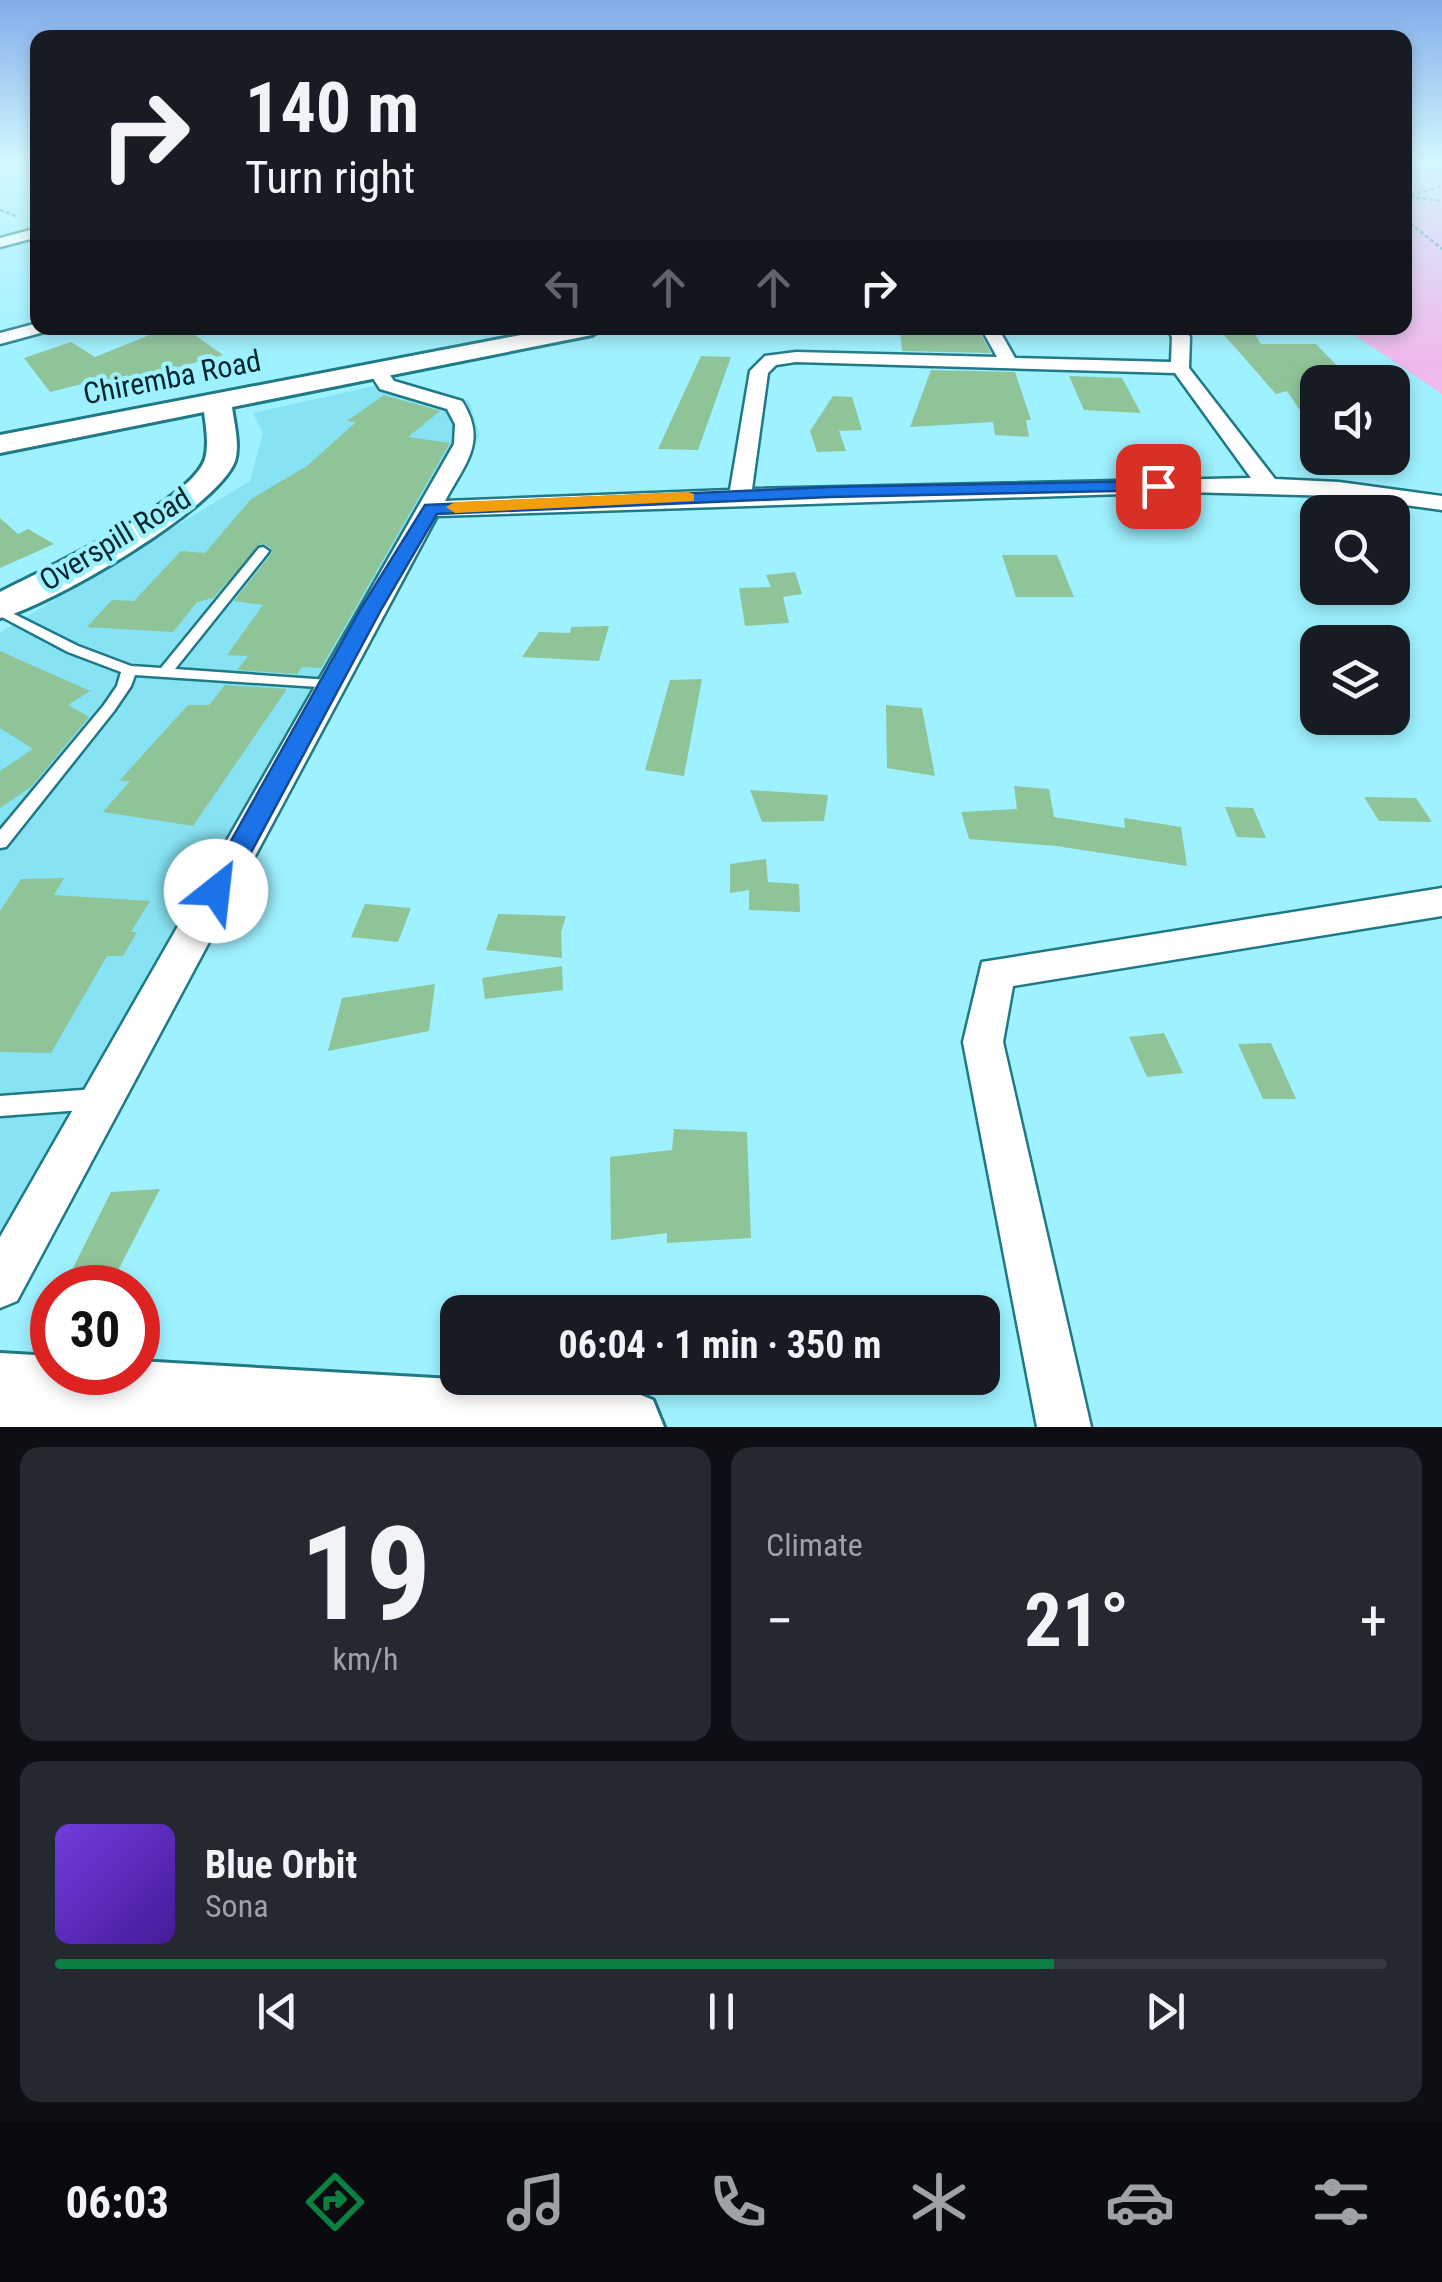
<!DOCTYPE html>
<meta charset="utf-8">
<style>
:root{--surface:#171b24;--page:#242831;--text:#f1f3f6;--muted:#9ea1a6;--line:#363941;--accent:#0b8043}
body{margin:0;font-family:"Roboto Condensed",sans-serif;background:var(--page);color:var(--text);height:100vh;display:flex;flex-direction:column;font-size:38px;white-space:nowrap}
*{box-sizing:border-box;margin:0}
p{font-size:32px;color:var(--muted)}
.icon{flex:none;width:55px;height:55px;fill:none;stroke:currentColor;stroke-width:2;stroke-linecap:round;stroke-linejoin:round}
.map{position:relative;height:1427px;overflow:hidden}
.details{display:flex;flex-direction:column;gap:20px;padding:20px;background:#0d0f14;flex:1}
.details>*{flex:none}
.banner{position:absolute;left:30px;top:30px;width:1382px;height:305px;border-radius:20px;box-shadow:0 5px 15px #0003;background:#171b24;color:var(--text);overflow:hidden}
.fabs{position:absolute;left:1300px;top:365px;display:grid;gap:20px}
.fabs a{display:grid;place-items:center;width:110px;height:110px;border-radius:20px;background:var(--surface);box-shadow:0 5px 15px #0003;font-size:50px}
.speed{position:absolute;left:30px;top:1265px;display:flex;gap:20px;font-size:50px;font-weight:700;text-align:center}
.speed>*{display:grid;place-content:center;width:130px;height:130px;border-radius:50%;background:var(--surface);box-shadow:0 5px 15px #0003;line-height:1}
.speed .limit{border:15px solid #d22;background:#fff;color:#111}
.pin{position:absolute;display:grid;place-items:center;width:85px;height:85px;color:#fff;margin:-42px;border-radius:20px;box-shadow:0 5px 15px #0006}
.me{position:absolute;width:110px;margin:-55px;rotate:29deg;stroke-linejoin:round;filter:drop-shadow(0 0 8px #0008)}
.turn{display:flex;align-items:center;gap:35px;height:210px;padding:0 50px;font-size:45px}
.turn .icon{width:130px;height:130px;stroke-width:2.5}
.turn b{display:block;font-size:70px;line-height:85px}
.lanes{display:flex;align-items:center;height:95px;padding:0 50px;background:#0003;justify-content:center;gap:50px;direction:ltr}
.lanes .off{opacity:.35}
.big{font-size:75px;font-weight:700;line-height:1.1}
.details .tile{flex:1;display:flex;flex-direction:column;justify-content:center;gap:15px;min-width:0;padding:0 35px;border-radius:20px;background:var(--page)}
.details .dial{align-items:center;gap:0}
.dial b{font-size:130px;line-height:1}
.song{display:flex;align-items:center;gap:30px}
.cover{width:120px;height:120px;border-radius:15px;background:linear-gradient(135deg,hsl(260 70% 55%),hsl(260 70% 35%))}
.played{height:10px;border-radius:5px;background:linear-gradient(90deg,var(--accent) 75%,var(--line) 75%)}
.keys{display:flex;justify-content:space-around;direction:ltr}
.heat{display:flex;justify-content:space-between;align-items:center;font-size:55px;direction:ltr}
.details .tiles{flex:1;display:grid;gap:20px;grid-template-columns:1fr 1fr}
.tile:last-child{grid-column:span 2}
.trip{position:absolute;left:440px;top:1295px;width:560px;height:100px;border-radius:20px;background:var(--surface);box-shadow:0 5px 15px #0003;font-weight:700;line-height:100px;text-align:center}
.menu{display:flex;height:160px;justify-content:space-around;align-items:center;background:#090b0e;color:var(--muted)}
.menu .icon{width:70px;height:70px}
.menu .current{color:var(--accent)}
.menu b{font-size:45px;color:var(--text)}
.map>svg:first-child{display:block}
.built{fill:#87e3f3}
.green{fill:#f0b8eb}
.building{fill:#8fc398}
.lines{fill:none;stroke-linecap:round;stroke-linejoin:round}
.lane-casing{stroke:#1f7986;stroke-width:5}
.street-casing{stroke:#1f7986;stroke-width:5}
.secondary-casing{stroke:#1f7986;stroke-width:6}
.path{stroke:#5997a2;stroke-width:2.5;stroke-dasharray:4 2.5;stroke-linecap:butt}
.lane{fill:#fff;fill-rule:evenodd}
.street{fill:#fff;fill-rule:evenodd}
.secondary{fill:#fff;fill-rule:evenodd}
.route{fill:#1a73e8;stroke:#114b97;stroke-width:2.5}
.slow{fill:#f59e0b}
.labels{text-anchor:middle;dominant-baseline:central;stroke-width:9;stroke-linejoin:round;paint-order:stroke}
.far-street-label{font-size:30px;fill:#03272d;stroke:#9ef1ff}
</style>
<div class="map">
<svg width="1442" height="1427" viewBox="0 0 1442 1427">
<rect width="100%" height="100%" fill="#9ef1ff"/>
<path class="built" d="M 401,380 L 469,401 L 480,435 L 0,1306 L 0,633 L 250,481 L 263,433 L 253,413 Z"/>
<path class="green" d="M 1405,161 L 1442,161 L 1442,394 L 1344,328 L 1405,328 Z"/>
<path class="building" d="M 167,328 L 185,328 L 223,355 L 168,370 L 171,381 L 109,392 L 106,378 L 50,392 L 24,358 L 71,342 L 95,357 Z
M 1218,328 L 1251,328 L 1261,344 L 1316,344 L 1353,382 L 1318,382 L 1318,437 L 1287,391 L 1276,394 Z
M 900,331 L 979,331 L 991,353 L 902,351 Z
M 701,356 L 731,357 L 698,450 L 658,449 Z
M 931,370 L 1015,372 L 1031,420 L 1026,420 L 1029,437 L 995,435 L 993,422 L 910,427 Z
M 1069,376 L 1122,378 L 1141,413 L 1084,410 Z
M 384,395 L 440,411 L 408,437 L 450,443 L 321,668 L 302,667 L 297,674 L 237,670 L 248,656 L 227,655 L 263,605 L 234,601 L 272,553 L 271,548 L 262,543 L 213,598 L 197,602 L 173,632 L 87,627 L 112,600 L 134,601 L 181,551 L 205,553 L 251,499 L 307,466 L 356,422 L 347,421 Z
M 833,396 L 852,397 L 862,430 L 839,431 L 846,451 L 817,452 L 810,431 Z
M 0,518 L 18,534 L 28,529 L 54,544 L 0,568 Z
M 1002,555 L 1057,555 L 1074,597 L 1016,597 Z
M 795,572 L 802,594 L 783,597 L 789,623 L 745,626 L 739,588 L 771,587 L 766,575 Z
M 609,626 L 599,661 L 522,657 L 539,632 L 570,633 L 571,627 Z
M 0,651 L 90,691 L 68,705 L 89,717 L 31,787 L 0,808 L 0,771 L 33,749 L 0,728 Z
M 702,679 L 684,776 L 645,770 L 670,680 Z
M 225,685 L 287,689 L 193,826 L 103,812 L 130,781 L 119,781 L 188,705 L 209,705 Z
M 886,705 L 922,708 L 935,776 L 887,768 Z
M 1014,786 L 1049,789 L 1054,817 L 1125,828 L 1124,818 L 1181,827 L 1187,866 L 1056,846 L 969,839 L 961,812 L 1017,809 Z
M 750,790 L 828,795 L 824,821 L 762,822 Z
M 1364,797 L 1416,798 L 1432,822 L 1379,821 Z
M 1225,807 L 1253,808 L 1266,838 L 1237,837 Z
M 766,859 L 768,882 L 799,884 L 800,912 L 749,910 L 749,890 L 730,893 L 730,864 Z
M 64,878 L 54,895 L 150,901 L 131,932 L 137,932 L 123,956 L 107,956 L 51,1053 L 0,1052 L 0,911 L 21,879 Z
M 365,904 L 411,908 L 398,942 L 351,937 Z
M 498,914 L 566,916 L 561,932 L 562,958 L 486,950 Z
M 562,966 L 563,990 L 485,999 L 482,978 Z
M 435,984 L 429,1031 L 328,1051 L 342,998 Z
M 1164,1033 L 1183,1073 L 1147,1077 L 1129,1037 Z
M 1271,1043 L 1296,1099 L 1263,1099 L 1238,1044 Z
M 674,1129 L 747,1132 L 751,1238 L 667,1243 L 667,1233 L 611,1240 L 610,1157 L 672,1150 Z
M 160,1189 L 114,1278 L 65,1284 L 111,1192 Z"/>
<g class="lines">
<defs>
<path id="lane" d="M 263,547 L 269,551 L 267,554 L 175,669 L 329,680 L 334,682 L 336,685 L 334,688 L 135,675 L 131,686 L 114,711 L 6,847 L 0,848 L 0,830 L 104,705 L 117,686 L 121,672 L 68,652 L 0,616 L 0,607 L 78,646 L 131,666 L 161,668 L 259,548 Z
M 96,1089 L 104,1092 L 107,1099 L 104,1106 L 96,1109 L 0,1116 L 0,1096 Z"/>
<path id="street" d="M 38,228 L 38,237 L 0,247 L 0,238 Z
M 38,323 L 38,328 L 46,328 L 44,332 L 0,344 L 0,333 Z
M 981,328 L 998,328 L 1015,358 L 1171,362 L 1172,337 L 1167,328 L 1184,328 L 1190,337 L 1189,368 L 1275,479 L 1339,482 L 1442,496 L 1442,510 L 1339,496 L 1184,492 L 437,516 L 17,1301 L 0,1308 L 0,1237 L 454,444 L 455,424 L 447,409 L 380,389 L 369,372 L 371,368 L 385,368 L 394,381 L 462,401 C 488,442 465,463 445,501 L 730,490 L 750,371 L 765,356 L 796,352 L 997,357 ZM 796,362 L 1175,373 L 1251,478 L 752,489 L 768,373 L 776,365 Z
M 1442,888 L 1442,916 L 1013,986 L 1003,1042 L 1091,1427 L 1037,1427 L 963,1042 L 982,962 Z"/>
<path id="secondary" d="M 557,328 L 604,328 L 592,335 L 232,407 C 234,423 240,445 235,461 C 217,509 50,606 0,618 L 0,592 C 43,570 191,502 205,459 C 209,444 206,427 204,412 L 0,453 L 0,435 Z
M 0,1353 L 52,1356 L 52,1372 L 138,1372 L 138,1361 L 626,1389 L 653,1400 L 664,1427 L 0,1427 Z"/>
</defs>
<use href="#lane" class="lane-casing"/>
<use href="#street" class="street-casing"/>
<use href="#secondary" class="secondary-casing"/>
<path class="path" d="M 1405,197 L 1442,186
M 1410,197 L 1442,201
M 0,210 L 16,216
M 1405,219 L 1442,249"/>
<use href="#lane" class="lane"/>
<use href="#street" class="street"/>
<use href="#secondary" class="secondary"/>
</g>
<linearGradient id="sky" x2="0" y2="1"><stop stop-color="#81ace9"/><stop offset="0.45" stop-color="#d3f9ff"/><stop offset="1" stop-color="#d3f9ff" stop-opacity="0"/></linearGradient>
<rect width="1442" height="361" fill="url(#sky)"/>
<path class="route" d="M 1158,481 L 1165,483 L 1165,490 L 830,497 L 437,514 L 382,608 L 226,899 L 216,902 L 207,899 L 203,891 L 361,608 L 425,505 L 830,487 Z"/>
<path class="slow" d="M 688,492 L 694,494 L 694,501 L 455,513 L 446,507 L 455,502 Z"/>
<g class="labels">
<g class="far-street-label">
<text transform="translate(172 377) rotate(-11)">Chiremba Road</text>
<text transform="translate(115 539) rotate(-31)">Overspill Road</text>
</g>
</g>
</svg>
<div class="fabs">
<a><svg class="icon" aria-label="sound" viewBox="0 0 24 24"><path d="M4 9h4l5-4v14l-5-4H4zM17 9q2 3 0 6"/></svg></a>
<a><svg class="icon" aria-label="search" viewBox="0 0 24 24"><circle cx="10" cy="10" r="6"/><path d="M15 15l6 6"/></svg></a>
<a><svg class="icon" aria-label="layers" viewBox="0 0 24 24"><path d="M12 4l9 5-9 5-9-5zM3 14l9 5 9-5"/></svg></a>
</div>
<div class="speed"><div class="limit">30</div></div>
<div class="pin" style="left:1158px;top:486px;background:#d93025"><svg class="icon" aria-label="arrive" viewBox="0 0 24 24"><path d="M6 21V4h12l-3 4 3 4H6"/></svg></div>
<svg class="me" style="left:216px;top:891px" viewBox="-20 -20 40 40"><circle r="19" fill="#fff"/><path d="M0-13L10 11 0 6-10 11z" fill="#1a73e8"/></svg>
<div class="trip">06:04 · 1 min · 350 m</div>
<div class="banner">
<div class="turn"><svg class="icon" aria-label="right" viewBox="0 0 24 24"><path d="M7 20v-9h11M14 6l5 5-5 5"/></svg><div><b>140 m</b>Turn right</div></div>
<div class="lanes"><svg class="icon off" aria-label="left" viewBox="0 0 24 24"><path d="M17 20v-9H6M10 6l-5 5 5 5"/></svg><svg class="icon off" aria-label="ahead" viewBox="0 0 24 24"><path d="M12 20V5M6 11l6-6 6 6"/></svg><svg class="icon off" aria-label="ahead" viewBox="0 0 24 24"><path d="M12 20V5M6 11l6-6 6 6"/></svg><svg class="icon" aria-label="right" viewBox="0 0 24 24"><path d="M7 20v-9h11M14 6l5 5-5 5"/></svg></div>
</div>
</div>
<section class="details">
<div class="tiles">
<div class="tile dial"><b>19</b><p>km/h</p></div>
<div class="tile"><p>Climate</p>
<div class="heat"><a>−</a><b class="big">21°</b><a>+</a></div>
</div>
<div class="tile">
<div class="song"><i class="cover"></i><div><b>Blue Orbit</b><p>Sona</p></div></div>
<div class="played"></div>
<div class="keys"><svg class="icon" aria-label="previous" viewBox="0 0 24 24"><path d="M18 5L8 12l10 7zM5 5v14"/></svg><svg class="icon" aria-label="pause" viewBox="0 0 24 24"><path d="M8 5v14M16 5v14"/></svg><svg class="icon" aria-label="next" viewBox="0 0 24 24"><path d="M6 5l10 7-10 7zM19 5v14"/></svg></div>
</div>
</div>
</section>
<nav class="menu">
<b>06:03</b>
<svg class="icon current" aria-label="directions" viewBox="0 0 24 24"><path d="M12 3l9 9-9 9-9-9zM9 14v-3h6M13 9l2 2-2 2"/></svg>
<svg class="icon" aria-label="music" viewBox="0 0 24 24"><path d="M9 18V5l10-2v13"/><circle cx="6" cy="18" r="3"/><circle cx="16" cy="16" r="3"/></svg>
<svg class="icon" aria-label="phone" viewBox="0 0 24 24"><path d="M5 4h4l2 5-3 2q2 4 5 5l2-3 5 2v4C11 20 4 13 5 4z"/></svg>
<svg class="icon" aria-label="climate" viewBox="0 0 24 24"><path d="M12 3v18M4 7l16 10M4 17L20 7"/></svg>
<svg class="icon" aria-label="car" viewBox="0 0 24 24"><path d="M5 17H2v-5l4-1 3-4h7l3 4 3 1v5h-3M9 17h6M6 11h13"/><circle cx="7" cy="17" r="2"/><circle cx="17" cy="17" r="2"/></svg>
<svg class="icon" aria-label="filters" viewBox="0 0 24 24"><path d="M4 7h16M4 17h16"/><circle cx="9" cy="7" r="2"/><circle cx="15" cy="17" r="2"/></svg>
</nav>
